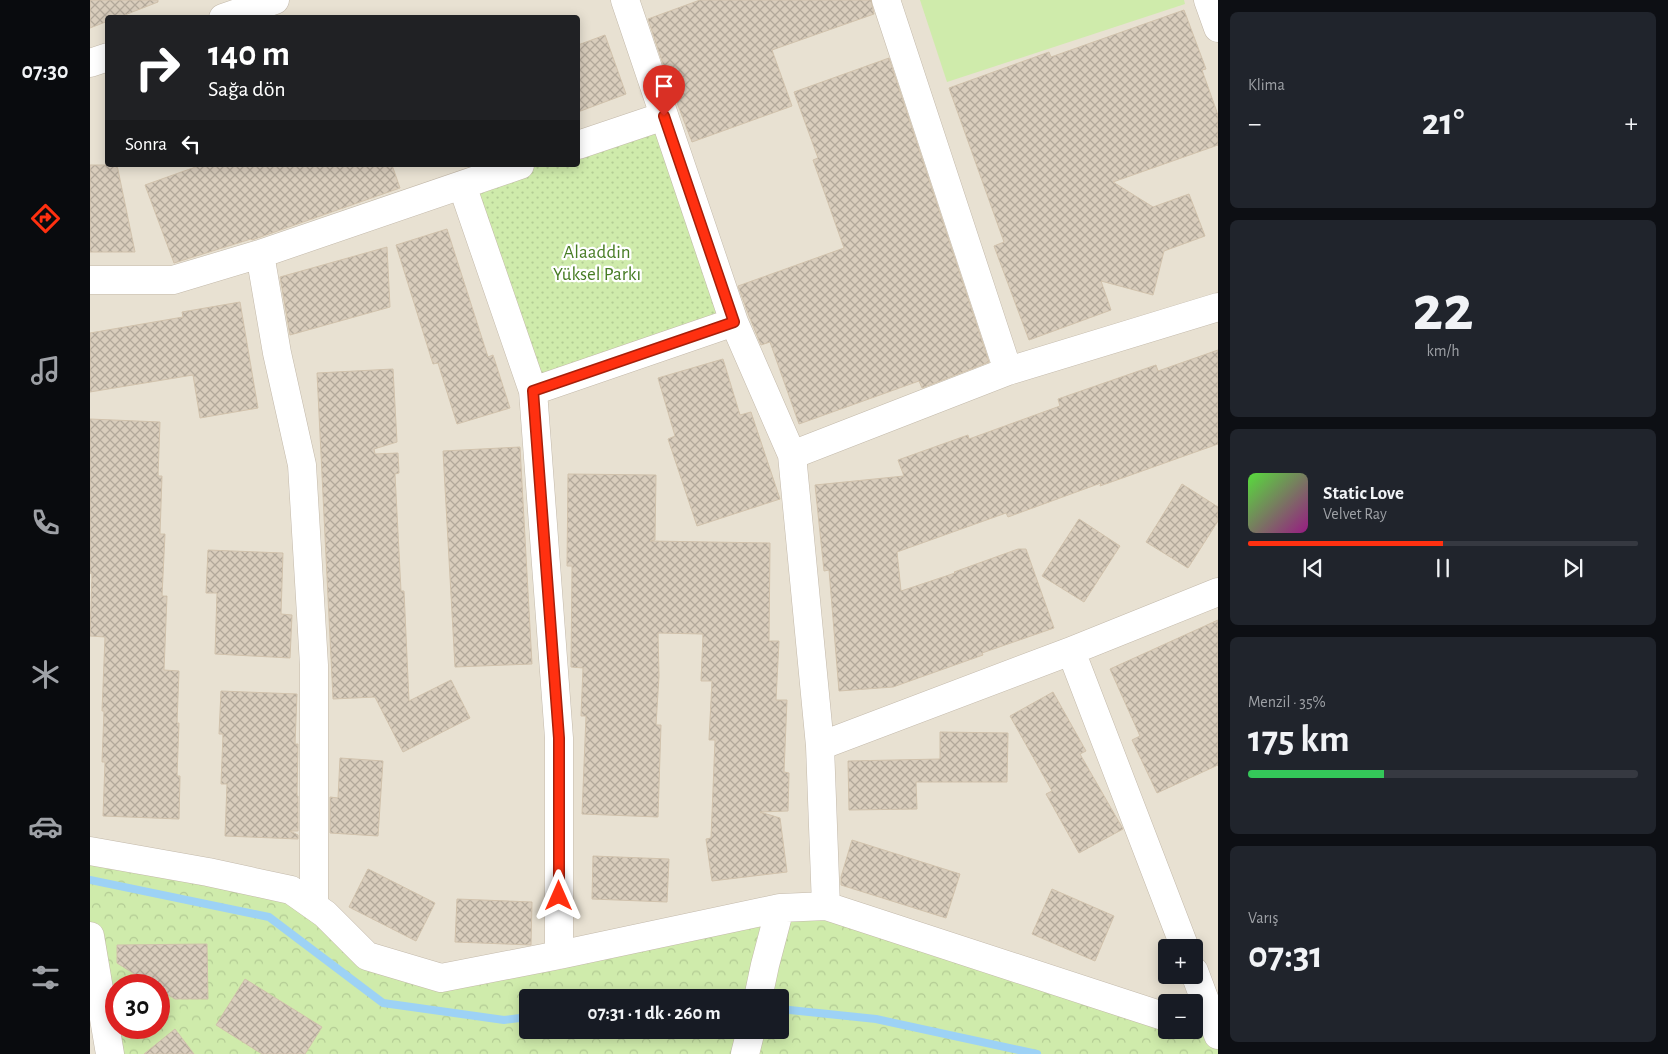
<!DOCTYPE html>
<html lang="tr">
<meta charset="utf-8">
<style>
:root{--surface:#171b24;--page:#20242c;--text:#f1f3f6;--muted:#9ea1a6;--line:#363941;--accent:#ff3010}
body{margin:0;font-family:"Alegreya Sans",sans-serif;background:var(--page);color:var(--text);height:100vh;display:flex;flex-direction:column;font-size:19px;white-space:nowrap}
*{box-sizing:border-box;margin:0}
p{font-size:16px;color:var(--muted)}
.icon{flex:none;width:28px;height:28px;fill:none;stroke:currentColor;stroke-width:2;stroke-linecap:round;stroke-linejoin:round}
.map{position:relative;flex:1;overflow:hidden}
.sheet{display:flex;flex-direction:column;gap:12px;padding:12px;background:#0d0f14;width:450px}
.sheet>*{flex:none}
.guide{position:absolute;left:15px;top:15px;width:475px;height:152px;border-radius:5px;box-shadow:0 2px 12px #0003;background:#202124;color:#fff;overflow:hidden}
.fabs{position:absolute;left:1068px;top:939px;display:grid;gap:10px}
.fabs a{display:grid;place-items:center;width:45px;height:45px;border-radius:5px;background:var(--surface);box-shadow:0 2px 12px #0003;font-size:25px}
.speed{position:absolute;left:15px;top:974px;display:flex;gap:10px;font-size:25px;font-weight:700;text-align:center}
.speed>*{display:grid;place-content:center;width:65px;height:65px;border-radius:50%;background:var(--surface);box-shadow:0 2px 12px #0003;line-height:1}
.speed .limit{border:8px solid #d22;background:#fff;color:#111}
.pin{position:absolute;display:grid;place-items:center;width:42px;height:42px;color:#fff;margin:-51px -21px;border-radius:50% 50% 50% 0;rotate:-45deg;box-shadow:0 0 5px #0007}
.pin .icon{rotate:45deg}
.me{position:absolute;width:55px;margin:-28px;rotate:0deg;stroke-linejoin:round;filter:drop-shadow(0 0 4px #0008)}
.turn{display:flex;align-items:center;gap:18px;height:105px;padding:0 20px;font-size:22px}
.turn .icon{width:65px;height:65px;stroke-width:2.5}
.turn b{display:block;font-size:35px;line-height:42px}
.then{display:flex;align-items:center;height:48px;padding:0 20px;background:#0003;gap:10px;font-size:19px}
.big{font-size:38px;font-weight:600;line-height:1.1}
.sheet .card{flex:1;display:flex;flex-direction:column;justify-content:center;gap:8px;min-width:0;padding:0 18px;border-radius:8px;background:var(--page)}
.sheet .dial{align-items:center;gap:0}
.dial b{font-size:65px;line-height:1}
.song{display:flex;align-items:center;gap:15px}
.cover{width:60px;height:60px;border-radius:8px;background:linear-gradient(135deg,hsl(110 70% 55%),hsl(310 70% 35%))}
.played{height:5px;border-radius:2px;background:linear-gradient(90deg,var(--accent) 50%,var(--line) 50%)}
.keys{display:flex;justify-content:space-around;direction:ltr}
.heat{display:flex;justify-content:space-between;align-items:center;font-size:28px;direction:ltr}
.charge{height:8px;border-radius:4px;background:linear-gradient(90deg,#34c759 35%,var(--line) 0)}
.trip{position:absolute;left:429px;top:989px;width:270px;height:50px;border-radius:5px;background:var(--surface);box-shadow:0 2px 12px #0003;font-weight:600;line-height:50px;text-align:center}
main{display:flex;flex:1;min-height:0}
.tab-bar{display:flex;flex-direction:column;width:90px;justify-content:space-around;align-items:center;background:#090b0e;color:var(--muted)}
.tab-bar .icon{width:35px;height:35px}
.tab-bar .current{color:var(--accent)}
.tab-bar b{font-size:22px;color:var(--text)}
.map>svg:first-child{display:block}
.residential{fill:#e8e1d2;fill-rule:evenodd}
.green{fill:#cfebab}
.forest{fill:url(#forest-crowns);fill-rule:evenodd}
.park{fill:url(#park-dots)}
.lines{fill:none;stroke-linecap:round;stroke-linejoin:round}
.stream{stroke:#9dd2f5;stroke-width:8}
.building{fill:url(#building-cross-hatch);stroke:#d1c2ac}
.minor-casing{stroke:#c3b9aa;stroke-width:29}
.minor{stroke:#fff;stroke-width:28}
.route-casing{stroke:#a61f0a;stroke-width:12}
.route{stroke:#ff3010;stroke-width:9}
.labels{text-anchor:middle;dominant-baseline:central;stroke-width:4.5;stroke-linejoin:round;paint-order:stroke}
.park-label{font-size:19px;fill:#477c24;stroke:#fff}
</style>
<main>
<nav class="tab-bar">
<b>07:30</b>
<svg class="icon current" aria-label="directions" viewBox="0 0 24 24"><path d="M12 3l9 9-9 9-9-9zM9 14v-3h6M13 9l2 2-2 2"/></svg>
<svg class="icon" aria-label="music" viewBox="0 0 24 24"><path d="M9 18V5l10-2v13"/><circle cx="6" cy="18" r="3"/><circle cx="16" cy="16" r="3"/></svg>
<svg class="icon" aria-label="phone" viewBox="0 0 24 24"><path d="M5 4h4l2 5-3 2q2 4 5 5l2-3 5 2v4C11 20 4 13 5 4z"/></svg>
<svg class="icon" aria-label="climate" viewBox="0 0 24 24"><path d="M12 3v18M4 7l16 10M4 17L20 7"/></svg>
<svg class="icon" aria-label="car" viewBox="0 0 24 24"><path d="M5 17H2v-5l4-1 3-4h7l3 4 3 1v5h-3M9 17h6M6 11h13"/><circle cx="7" cy="17" r="2"/><circle cx="17" cy="17" r="2"/></svg>
<svg class="icon" aria-label="filters" viewBox="0 0 24 24"><path d="M4 7h16M4 17h16"/><circle cx="9" cy="7" r="2"/><circle cx="15" cy="17" r="2"/></svg>
</nav>
<div class="map">
<svg width="1128" height="1054" viewBox="0 0 1128 1054">
<defs>
<pattern id="forest-crowns" width="20" height="18" patternUnits="userSpaceOnUse" patternTransform="scale(1.25)"><rect width="20" height="18" fill="#cfebab"/><path d="M2 6a3 3 0 1 1 6 0M12 15a3 3 0 1 1 6 0" fill="none" stroke="#b3cb94"/></pattern>
<pattern id="park-dots" width="8" height="8" patternUnits="userSpaceOnUse" patternTransform="scale(1.25)"><rect width="8" height="8" fill="#cfebab"/><path d="M2 2h.1M6 6h.1" fill="none" stroke="#b3cb94" stroke-width="1.8" stroke-linecap="round"/></pattern>
<pattern id="building-cross-hatch" width="8" height="8" patternUnits="userSpaceOnUse" patternTransform="scale(1.25)"><rect width="8" height="8" fill="#d9cdbc"/><path d="M0 0l8 8M0 8l8-8" fill="none" stroke="#b2a89a"/></pattern>
</defs>
<rect width="100%" height="100%" fill="#f4efe5"/>
<path class="residential" d="M 0,0 L 1128,0 L 1128,1054 L 0,1054 ZM 18,18 L 488,18 L 488,165 L 18,165 ZM 1076,948 L 1104,948 L 1104,975 L 1076,975 ZM 26,985 L 69,985 L 69,1028 L 26,1028 ZM 438,998 L 690,998 L 690,1030 L 438,1030 ZM 1076,1002 L 1104,1002 L 1104,1030 L 1076,1030 Z"/>
<path class="green" d="M 830,0 L 1094,0 L 1095,4 L 857,82 Z"/>
<path class="forest" d="M 0,851 L 201,890 L 277,956 L 351,978 L 736,906 L 1076,1030 L 1104,1030 L 1104,1026 L 1127,1033 L 1128,1054 L 20,1054 L 0,936 ZM 26,985 L 69,985 L 69,1028 L 26,1028 ZM 438,998 L 690,998 L 690,1030 L 438,1030 Z"/>
<path class="park" d="M 574,116 L 644,322 L 443,391 L 372,185 L 430,165 L 488,165 L 488,145 Z"/>
<g class="lines">
<path class="stream" d="M 0,880 L 179,917 L 293,1003 L 414,1020 L 438,1017
M 690,1009 L 786,1019 L 947,1054"/>
</g>
<path class="building" d="M 0,0 L 68,0 L 68,2 L 27,18 L 18,18 L 18,21 L 0,28 Z
M 610,0 L 781,0 L 784,14 L 682,50 L 702,106 L 602,142 L 578,79 L 558,19 Z
M 1094,10 L 1116,69 L 1112,70 L 1128,115 L 1128,145 L 1023,182 L 1063,207 L 1099,194 L 1115,236 L 1074,251 L 1063,295 L 1011,281 L 1021,310 L 939,340 L 904,246 L 914,242 L 859,88 L 959,52 L 961,57 Z
M 515,35 L 536,94 L 488,112 L 488,45 Z
M 799,58 L 899,362 L 832,388 L 829,381 L 709,424 L 680,342 L 671,345 L 659,316 L 648,286 L 754,248 L 723,160 L 728,158 L 704,92 Z
M 0,165 L 27,165 L 45,252 L 0,252 Z
M 111,165 L 302,165 L 310,188 L 162,240 L 161,239 L 84,263 L 55,185 Z
M 357,229 L 398,357 L 403,355 L 420,408 L 367,424 L 348,363 L 343,364 L 306,245 Z
M 297,247 L 300,307 L 200,335 L 190,277 Z
M 150,302 L 168,408 L 110,418 L 103,375 L 0,392 L 0,333 L 93,317 L 92,312 Z
M 1128,350 L 1128,444 L 1010,486 L 1011,483 L 918,517 L 916,513 L 807,552 L 811,591 L 865,573 L 864,572 L 928,549 L 936,549 L 964,628 L 892,653 L 893,655 L 803,687 L 749,691 L 739,570 L 734,571 L 725,485 L 814,476 L 808,460 L 878,435 L 879,439 L 970,406 L 968,399 L 1066,365 L 1068,371 Z
M 633,359 L 650,415 L 661,412 L 690,499 L 607,526 L 578,439 L 585,436 L 568,378 Z
M 303,369 L 307,442 L 284,449 L 285,454 L 308,453 L 309,473 L 305,474 L 311,591 L 314,591 L 319,701 L 361,680 L 380,718 L 313,752 L 285,697 L 243,699 L 227,373 Z
M 0,419 L 70,422 L 68,476 L 72,476 L 70,534 L 75,534 L 72,596 L 77,596 L 74,670 L 89,671 L 87,723 L 89,723 L 87,776 L 90,776 L 89,819 L 13,816 L 15,762 L 12,762 L 14,711 L 12,711 L 15,637 L 0,636 L 2,574 L 0,573 Z
M 430,447 L 442,664 L 365,667 L 353,451 Z
M 478,474 L 566,475 L 565,540 L 560,541 L 680,543 L 679,641 L 689,641 L 686,700 L 697,700 L 694,772 L 699,773 L 698,811 L 670,812 L 690,818 L 697,872 L 622,881 L 616,839 L 621,838 L 625,740 L 619,740 L 622,681 L 611,681 L 613,634 L 568,633 L 569,676 L 566,725 L 571,725 L 568,817 L 492,814 L 496,716 L 491,716 L 493,668 L 481,667 L 482,566 L 477,566 Z
M 1092,484 L 1128,507 L 1128,521 L 1098,568 L 1056,542 Z
M 989,519 L 1030,546 L 994,602 L 952,576 Z
M 118,550 L 193,553 L 191,614 L 202,615 L 200,658 L 125,654 L 127,593 L 116,593 Z
M 1128,620 L 1128,765 L 1067,793 L 1042,740 L 1050,736 L 1020,669 Z
M 131,691 L 207,694 L 205,744 L 208,744 L 207,796 L 208,796 L 208,831 L 200,831 L 208,835 L 208,839 L 135,836 L 137,784 L 131,784 L 133,734 L 129,734 Z
M 963,692 L 996,751 L 990,754 L 1033,829 L 989,853 L 956,794 L 962,791 L 920,716 Z
M 850,732 L 918,733 L 917,782 L 826,782 L 827,809 L 759,810 L 758,761 L 850,759 Z
M 250,758 L 293,761 L 288,836 L 240,833 L 240,797 L 248,798 Z
M 762,840 L 870,874 L 856,918 L 751,885 L 751,877 Z
M 503,856 L 579,859 L 577,902 L 502,899 Z
M 278,869 L 345,903 L 326,941 L 259,907 Z
M 962,889 L 1024,916 L 1005,961 L 942,934 Z
M 367,899 L 442,902 L 441,945 L 365,942 Z
M 117,944 L 118,999 L 85,999 L 69,989 L 69,985 L 62,985 L 27,963 L 27,945 Z
M 155,979 L 232,1027 L 215,1054 L 172,1054 L 126,1025 Z
M 85,1029 L 104,1054 L 54,1054 Z"/>
<g class="lines">
<defs>
<path id="minor" d="M 535,0 L 644,322 L 702,455 L 730,746 L 736,906
M 796,0 L 918,371
M 1118,0 L 1128,28
M 133,18 L 185,0
M 0,63 L 18,57
M 488,145 L 574,116
M 372,185 L 443,391 L 469,738 L 469,955
M 170,254 L 187,353 L 212,465 L 224,665 L 224,906
M 0,280 L 83,280 L 170,254 L 430,165
M 443,391 L 644,322
M 702,455 L 918,371 L 1128,307
M 981,651 L 1095,948
M 730,746 L 981,651 L 1128,592
M 0,851 L 118,872 L 201,890 L 235,914 L 277,956 L 351,978 L 469,955 L 690,908 L 736,906 L 1076,1017
M 0,936 L 20,1054
M 1104,971 L 1128,1035
M 668,998 L 675,965 L 690,908
M 655,1054 L 661,1030"/>
</defs>
<use href="#minor" class="minor-casing"/>
<use href="#minor" class="minor"/>
</g>
<g class="lines">
<defs>
<path id="route" d="M 469,896 L 469,738 L 443,391 L 644,322 L 574,116"/>
</defs>
<use href="#route" class="route-casing"/>
<use href="#route" class="route"/>
</g>
<g class="labels">
<g class="park-label">
<text x="507" y="252">Alaaddin<tspan x="507" dy="22">Yüksel Parkı</tspan></text>
</g>
</g>
</svg>
<div class="fabs">
<a>+</a>
<a>−</a>
</div>
<div class="speed"><div class="limit">30</div></div>
<div class="pin" style="left:574px;top:116px;background:#d93025"><svg class="icon" aria-label="arrive" viewBox="0 0 24 24"><path d="M6 21V4h12l-3 4 3 4H6"/></svg></div>
<svg class="me" style="left:469px;top:896px" viewBox="-20 -20 40 40"><path d="M0-17L14 15 0 8-14 15z" fill="#ff3010" stroke="#fff" stroke-width="4"/></svg>
<div class="trip">07:31 · 1 dk · 260 m</div>
<div class="guide">
<div class="turn"><svg class="icon" aria-label="right" viewBox="0 0 24 24"><path d="M7 20v-9h11M14 6l5 5-5 5"/></svg><div><b>140 m</b>Sağa dön</div></div>
<div class="then">Sonra<svg class="icon" aria-label="left" viewBox="0 0 24 24"><path d="M17 20v-9H6M10 6l-5 5 5 5"/></svg></div>
</div>
</div>
<section class="sheet">
<div class="card"><p>Klima</p>
<div class="heat"><a>−</a><b class="big">21°</b><a>+</a></div>
</div>
<div class="card dial"><b>22</b><p>km/h</p></div>
<div class="card">
<div class="song"><i class="cover"></i><div><b>Static Love</b><p>Velvet Ray</p></div></div>
<div class="played"></div>
<div class="keys"><svg class="icon" aria-label="previous" viewBox="0 0 24 24"><path d="M18 5L8 12l10 7zM5 5v14"/></svg><svg class="icon" aria-label="pause" viewBox="0 0 24 24"><path d="M8 5v14M16 5v14"/></svg><svg class="icon" aria-label="next" viewBox="0 0 24 24"><path d="M6 5l10 7-10 7zM19 5v14"/></svg></div>
</div>
<div class="card"><p>Menzil · 35%</p><b class="big">175 km</b><div class="charge"></div></div>
<div class="card"><p>Varış</p><b class="big">07:31</b></div>
</section>
</main>
